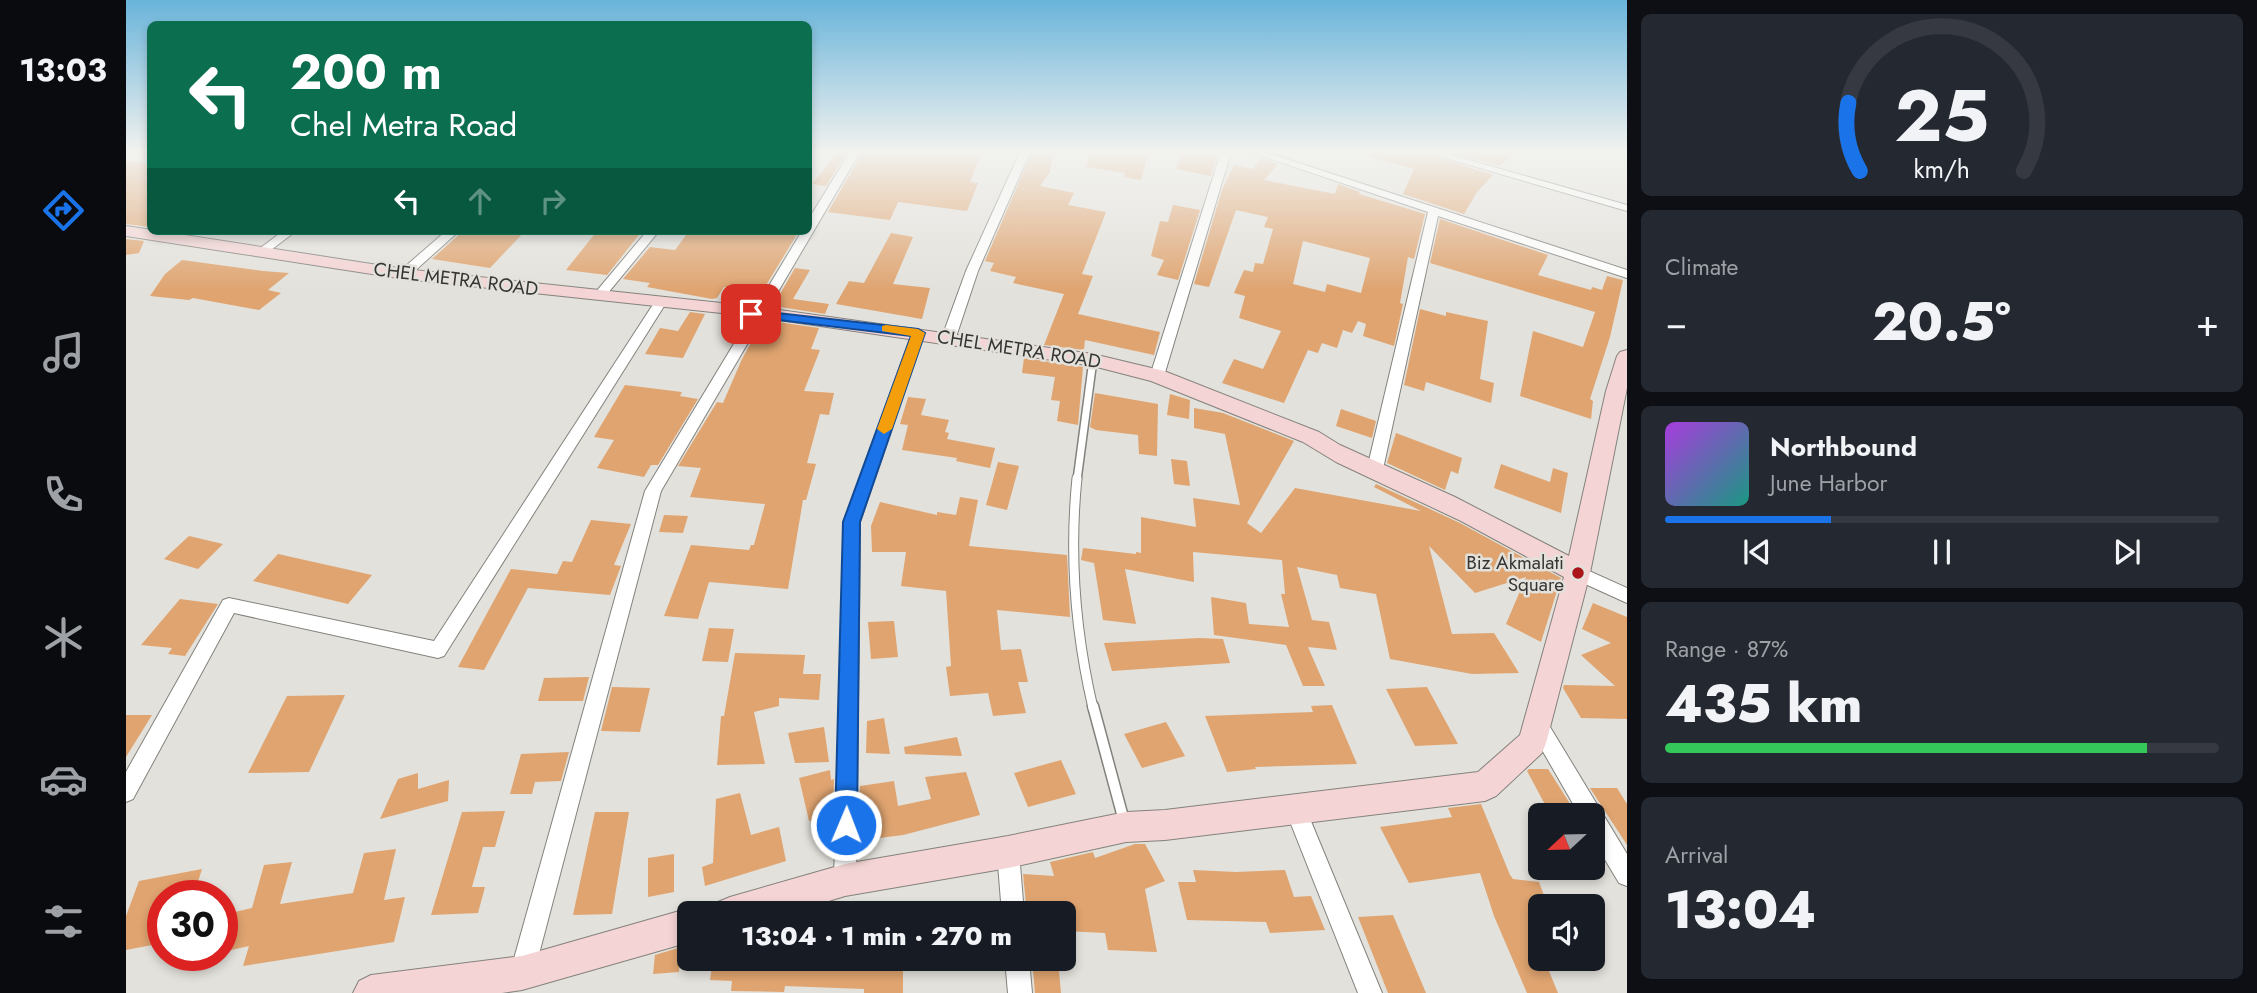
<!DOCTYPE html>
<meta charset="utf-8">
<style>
:root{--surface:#171b24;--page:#242831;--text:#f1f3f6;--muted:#9ea1a6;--line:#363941;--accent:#1a73e8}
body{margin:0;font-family:Jost,sans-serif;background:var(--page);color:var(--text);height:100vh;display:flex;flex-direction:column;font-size:26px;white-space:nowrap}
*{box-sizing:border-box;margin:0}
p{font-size:23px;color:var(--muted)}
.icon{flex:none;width:38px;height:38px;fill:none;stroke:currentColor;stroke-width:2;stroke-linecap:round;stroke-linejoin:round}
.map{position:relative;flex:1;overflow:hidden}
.side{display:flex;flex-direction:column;gap:14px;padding:14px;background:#0d0f14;width:630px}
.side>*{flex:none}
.guide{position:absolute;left:21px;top:21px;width:665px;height:214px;border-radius:10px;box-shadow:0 4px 10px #0003;background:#0b6e4f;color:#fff;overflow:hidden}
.needle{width:46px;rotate:248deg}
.buttons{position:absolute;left:1402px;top:803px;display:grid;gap:14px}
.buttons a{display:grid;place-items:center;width:77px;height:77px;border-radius:10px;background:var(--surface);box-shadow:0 4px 10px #0003;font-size:35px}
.speed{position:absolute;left:21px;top:880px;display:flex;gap:14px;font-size:35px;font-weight:700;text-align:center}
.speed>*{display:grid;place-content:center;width:91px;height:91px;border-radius:50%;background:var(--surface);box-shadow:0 4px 10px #0003;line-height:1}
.speed .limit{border:10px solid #d22;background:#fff;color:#111}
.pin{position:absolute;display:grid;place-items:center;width:60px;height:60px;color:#fff;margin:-30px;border-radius:14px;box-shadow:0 4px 10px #0006}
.me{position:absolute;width:77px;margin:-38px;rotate:1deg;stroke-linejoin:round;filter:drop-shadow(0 0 5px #0008)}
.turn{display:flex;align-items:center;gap:24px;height:147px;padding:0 28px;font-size:32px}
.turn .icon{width:91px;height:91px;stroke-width:2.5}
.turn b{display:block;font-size:49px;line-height:60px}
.lanes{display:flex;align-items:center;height:66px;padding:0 28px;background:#0003;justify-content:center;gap:35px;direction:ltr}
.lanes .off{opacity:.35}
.big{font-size:52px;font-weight:800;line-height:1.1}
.side .tile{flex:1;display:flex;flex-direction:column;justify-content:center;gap:10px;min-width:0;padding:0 24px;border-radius:10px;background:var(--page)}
.side .dial{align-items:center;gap:0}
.dial svg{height:182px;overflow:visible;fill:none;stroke:var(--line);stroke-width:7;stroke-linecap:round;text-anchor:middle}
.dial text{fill:var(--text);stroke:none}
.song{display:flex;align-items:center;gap:21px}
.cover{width:84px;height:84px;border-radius:10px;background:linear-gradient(135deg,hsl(280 70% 55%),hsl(170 70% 35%))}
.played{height:7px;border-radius:4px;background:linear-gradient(90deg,var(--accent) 30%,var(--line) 30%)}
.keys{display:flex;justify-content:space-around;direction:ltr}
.heat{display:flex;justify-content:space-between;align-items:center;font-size:38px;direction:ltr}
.charge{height:10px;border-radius:5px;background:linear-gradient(90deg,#34c759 87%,var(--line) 0)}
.trip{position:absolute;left:551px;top:901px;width:399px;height:70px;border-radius:10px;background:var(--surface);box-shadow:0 4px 10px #0003;font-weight:800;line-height:70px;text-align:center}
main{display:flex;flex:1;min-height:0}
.menu{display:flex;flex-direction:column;width:126px;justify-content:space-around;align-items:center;background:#090b0e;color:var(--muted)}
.menu .icon{width:49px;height:49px}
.menu .selected{color:var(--accent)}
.menu b{font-size:32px;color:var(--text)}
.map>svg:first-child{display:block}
.building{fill:#dfa470;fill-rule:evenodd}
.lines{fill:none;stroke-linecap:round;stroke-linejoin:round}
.lane-far2-casing{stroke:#84827d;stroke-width:10}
.lane-far1-casing{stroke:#84827d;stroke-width:11}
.lane-casing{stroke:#84827d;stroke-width:13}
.street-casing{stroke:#84827d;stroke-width:2}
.secondary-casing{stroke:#84827d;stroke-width:2}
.lane-far2{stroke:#fff;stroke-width:7}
.lane-far1{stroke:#fff;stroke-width:9}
.lane{stroke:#fff;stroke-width:10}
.street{fill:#fff;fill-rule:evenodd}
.secondary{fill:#f4d4d4;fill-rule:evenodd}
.route{fill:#1a73e8;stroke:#114b97;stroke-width:2}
.slow{fill:#f59e0b}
.poi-dot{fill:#aa161a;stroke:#e3e1db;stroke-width:2.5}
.labels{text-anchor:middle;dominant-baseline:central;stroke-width:5;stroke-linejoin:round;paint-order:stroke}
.street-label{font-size:19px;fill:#363533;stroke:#e3e1db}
.poi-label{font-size:19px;fill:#363533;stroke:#e3e1db;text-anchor:end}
</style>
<main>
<nav class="menu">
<b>13:03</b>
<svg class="icon selected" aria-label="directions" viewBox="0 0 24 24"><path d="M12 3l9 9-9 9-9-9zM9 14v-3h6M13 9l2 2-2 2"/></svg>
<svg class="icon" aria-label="music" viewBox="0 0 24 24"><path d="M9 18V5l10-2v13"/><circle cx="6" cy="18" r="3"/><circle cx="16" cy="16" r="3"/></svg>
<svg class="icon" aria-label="phone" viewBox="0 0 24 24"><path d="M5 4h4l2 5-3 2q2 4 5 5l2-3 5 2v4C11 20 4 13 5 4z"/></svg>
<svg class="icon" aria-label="climate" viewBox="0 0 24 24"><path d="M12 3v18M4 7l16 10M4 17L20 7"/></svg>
<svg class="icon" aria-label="car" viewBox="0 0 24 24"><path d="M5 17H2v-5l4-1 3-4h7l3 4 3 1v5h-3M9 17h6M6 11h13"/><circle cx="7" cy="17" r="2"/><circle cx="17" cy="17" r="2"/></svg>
<svg class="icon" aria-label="filters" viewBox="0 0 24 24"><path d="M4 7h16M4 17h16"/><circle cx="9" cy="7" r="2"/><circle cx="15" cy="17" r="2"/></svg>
</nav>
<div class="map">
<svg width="1501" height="993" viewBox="0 0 1501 993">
<rect width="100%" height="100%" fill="#e3e1db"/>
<path class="building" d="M 712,152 L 721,152 L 700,186 L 686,184 Z
M 737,152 L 856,152 L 844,182 L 852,183 L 841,211 L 772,202 L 764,220 L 702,212 Z
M 906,152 L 928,152 L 924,172 L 914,186 L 948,193 L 942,205 L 980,212 L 956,274 L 967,276 L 952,314 L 1034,332 L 1028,355 L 959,340 L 958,350 L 918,345 L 938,294 L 887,283 L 890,277 L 864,271 L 868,263 L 859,261 Z
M 965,152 L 1023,152 L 1015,180 L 998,177 L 999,173 L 960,167 Z
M 1056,152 L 1091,155 L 1085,176 L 1050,169 Z
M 1245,152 L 1296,152 L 1367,175 L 1351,192 L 1338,214 L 1277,194 L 1288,169 L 1244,157 Z
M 1324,152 L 1388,152 L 1374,166 Z
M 1135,158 L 1152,164 L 1138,180 L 1209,194 L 1212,184 L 1234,192 L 1233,194 L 1299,214 L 1288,259 L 1282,257 L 1274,303 L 1277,304 L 1268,346 L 1237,336 L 1240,324 L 1232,321 L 1226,333 L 1217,330 L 1211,348 L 1196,343 L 1192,353 L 1182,350 L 1158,403 L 1096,383 L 1108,359 L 1137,369 L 1155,331 L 1113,318 L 1119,296 L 1108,293 L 1118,270 L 1127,272 L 1129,263 L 1137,264 L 1147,229 L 1138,227 L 1142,217 L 1110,210 L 1083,287 L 1068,284 L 1096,190 L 1108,165 L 1127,169 ZM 1177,241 L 1244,258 L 1235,293 L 1201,284 L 1199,292 L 1167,284 Z
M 0,161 L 24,164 L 24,227 L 0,224 Z
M 1047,205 L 1074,210 L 1052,280 L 1031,275 L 1038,260 L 1025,256 L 1034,221 L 1042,222 Z
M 1314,219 L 1422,255 L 1412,275 L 1465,290 L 1466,287 L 1476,290 L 1481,276 L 1497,280 L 1484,337 L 1464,399 L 1467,401 L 1465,419 L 1394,396 L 1407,331 L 1457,347 L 1469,312 L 1304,263 Z
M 337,231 L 399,231 L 364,268 L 306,259 Z
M 471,231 L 516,231 L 481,275 L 440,270 Z
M 563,231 L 673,231 L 636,292 L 598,287 L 591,298 L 586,299 L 521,287 L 524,283 L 497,279 L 524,247 L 549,250 Z
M 765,233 L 787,237 L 767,284 L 804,288 L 796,319 L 710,304 L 723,281 L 738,283 Z
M 0,239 L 18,241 L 13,253 L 0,255 Z
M 56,260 L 137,271 L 163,273 L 142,290 L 155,293 L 133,310 L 67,298 L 63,300 L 24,296 L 39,274 Z
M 669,268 L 684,270 L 667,299 L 703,304 L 699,314 L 647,306 Z
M 1294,309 L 1320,316 L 1320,312 L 1362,321 L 1354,379 L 1368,383 L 1365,403 L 1300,382 L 1298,391 L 1278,385 Z
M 564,312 L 579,314 L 557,358 L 519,354 L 534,328 L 552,331 Z
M 638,320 L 693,328 L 685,349 L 694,350 L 678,391 L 708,393 L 703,415 L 694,414 L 681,463 L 690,464 L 680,500 L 677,500 L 662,589 L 583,582 L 572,619 L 538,616 L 565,545 L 623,550 L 625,545 L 628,545 L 639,504 L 564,497 L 575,468 L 552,466 L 591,402 L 597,403 L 616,359 Z
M 898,358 L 957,367 L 952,425 L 931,421 L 934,401 L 925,400 L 929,377 L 896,373 Z
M 499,385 L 556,392 L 554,396 L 572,399 L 532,465 L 525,465 L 518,477 L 471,468 L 488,440 L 468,437 Z
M 969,393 L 1032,404 L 1031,456 L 1013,454 L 1012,435 L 970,430 L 964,427 Z
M 1044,394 L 1064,400 L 1063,419 L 1041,415 Z
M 782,397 L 800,399 L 795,415 L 823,420 L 819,432 L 823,433 L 821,439 L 869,448 L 864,468 L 830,461 L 831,458 L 776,450 L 782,425 L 774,424 Z
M 1068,408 L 1097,413 L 1168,441 L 1121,523 L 1135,533 L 1169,488 L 1295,511 L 1248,487 L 1250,484 L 1334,523 L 1435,578 L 1415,642 L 1380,624 L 1400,577 L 1349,593 L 1303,546 L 1326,634 L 1368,633 L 1393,673 L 1346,674 L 1264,659 L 1250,594 L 1214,588 L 1211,575 L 1171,567 L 1186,620 L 1203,622 L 1211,650 L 1182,647 L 1199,686 L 1177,686 L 1160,645 L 1088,635 L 1085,597 L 1120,603 L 1123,624 L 1163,627 L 1155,594 L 1159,594 L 1156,560 L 1067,552 L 1068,582 L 999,569 L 1010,624 L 977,620 L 968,563 L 955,560 L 957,548 L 1010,554 L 1010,552 L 1015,553 L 1015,517 L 1070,527 L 1067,498 L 1114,505 L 1099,434 L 1068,428 Z
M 1215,409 L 1250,421 L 1246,438 L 1210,426 Z
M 1270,433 L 1336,458 L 1332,474 L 1325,471 L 1319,490 L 1261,463 Z
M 1045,459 L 1061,461 L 1064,486 L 1048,484 Z
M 872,462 L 893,466 L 881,510 L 860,505 Z
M 1375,464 L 1424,482 L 1427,468 L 1442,473 L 1435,513 L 1368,488 Z
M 834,497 L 852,500 L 843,546 L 941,555 L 944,617 L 871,610 L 875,650 L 895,649 L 902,682 L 892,682 L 900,713 L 867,716 L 862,693 L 824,696 L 820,667 L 825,666 L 820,591 L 775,586 L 780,552 L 746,552 L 745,526 L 754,502 L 811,515 L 811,512 L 830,515 Z
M 538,515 L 562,516 L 557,533 L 533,532 Z
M 465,520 L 505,524 L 488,565 L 495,566 L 484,595 L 402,588 L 358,670 L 332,667 L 385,569 L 431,574 L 437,561 L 446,562 Z
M 63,536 L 97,544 L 72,569 L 38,559 Z
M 152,554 L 246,575 L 222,604 L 127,581 Z
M 54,599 L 92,604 L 59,656 L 42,654 L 46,648 L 15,645 Z
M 1467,603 L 1501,617 L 1501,719 L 1455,718 L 1437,688 L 1438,685 L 1489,686 L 1455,655 L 1485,643 L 1456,629 Z
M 768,621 L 772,657 L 745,659 L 742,622 Z
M 583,628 L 608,629 L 602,662 L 576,661 Z
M 1073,638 L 1097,639 L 1104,663 L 986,671 L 978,643 Z
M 609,653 L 679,655 L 677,674 L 695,674 L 693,700 L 653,698 L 653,706 L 628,712 L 639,764 L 591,765 L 595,716 L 598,716 Z
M 463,677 L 457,701 L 412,701 L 418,678 Z
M 486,687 L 524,688 L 514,732 L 475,731 Z
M 1301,687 L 1332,744 L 1289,746 L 1260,689 Z
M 219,695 L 183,772 L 122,773 L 161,696 Z
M 1206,705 L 1231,764 L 1129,767 L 1130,769 L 1101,772 L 1079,716 L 1187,712 L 1185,706 Z
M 0,715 L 26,715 L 0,757 Z
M 758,718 L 764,754 L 740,753 L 741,721 Z
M 1040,722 L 1059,756 L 1016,768 L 998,734 Z
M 698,727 L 703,762 L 669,763 L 662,733 Z
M 831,737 L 836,756 L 779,754 L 778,747 Z
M 443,752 L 435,781 L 409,782 L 406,794 L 384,794 L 395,754 Z
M 935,760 L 950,794 L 902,807 L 888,773 Z
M 1403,769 L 1422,769 L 1448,810 L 1422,810 L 1401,771 Z
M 704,770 L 705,780 L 708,779 L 707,814 L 683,821 L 673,778 Z
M 840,772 L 854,815 L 777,835 L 746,839 L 742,803 L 733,806 L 734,786 L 768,781 L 772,806 L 805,799 L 799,777 Z
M 292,773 L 292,789 L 323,780 L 322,801 L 254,819 L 272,779 Z
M 1464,788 L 1491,788 L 1501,804 L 1501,845 Z
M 614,793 L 625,835 L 653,827 L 660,861 L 579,886 L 576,867 L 587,863 L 590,799 Z
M 1355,804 L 1384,875 L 1387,879 L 1413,882 L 1422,906 L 1414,906 L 1414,924 L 1402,922 L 1414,951 L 1414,959 L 1418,959 L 1432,993 L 1401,993 L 1368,916 L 1354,873 L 1283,883 L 1254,827 L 1326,817 L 1322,808 Z
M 379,811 L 369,847 L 357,847 L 346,887 L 359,887 L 352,913 L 305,915 L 336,812 Z
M 469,812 L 503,812 L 486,914 L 447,915 Z
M 1009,844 L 1019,844 L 1039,881 L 1019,889 L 1031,952 L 982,950 L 979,933 L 938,931 L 938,914 L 901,914 L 897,874 L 928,876 L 924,862 L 967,852 L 969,858 Z
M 270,849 L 258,900 L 279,897 L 268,942 L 117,966 L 123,946 L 96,952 L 96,915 L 126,908 L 138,865 L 166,862 L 154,904 L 227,893 L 238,853 Z
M 548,854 L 548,892 L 522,897 L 522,858 Z
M 76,869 L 70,888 L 37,896 L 37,914 L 26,945 L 0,950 L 0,916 L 13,881 Z
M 1067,870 L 1110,872 L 1159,870 L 1168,897 L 1185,896 L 1199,930 L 1144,933 L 1140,922 L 1061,920 L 1052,882 L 1070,882 Z
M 1267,915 L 1300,993 L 1262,993 L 1232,917 Z
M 555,947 L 553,972 L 527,974 L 529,955 Z
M 587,959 L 777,959 L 777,993 L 738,993 L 738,989 L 659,986 L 658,992 L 605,991 L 606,981 L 584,980 Z
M 906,959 L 932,960 L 935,993 L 909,993 Z"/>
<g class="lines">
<defs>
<path id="lane-far2" d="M 951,480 L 967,360"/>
<path id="lane-far1" d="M 951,478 C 943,557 949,631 967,708"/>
<path id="lane" d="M 967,706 L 998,821"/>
<path id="street" d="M 724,152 L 734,152 L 535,491 L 408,973 L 404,981 L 396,985 L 388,981 L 384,973 L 519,491 L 676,231 L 682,231 L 682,220 Z
M 894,152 L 904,152 L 852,271 L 830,337 L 823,341 L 818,340 L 816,337 L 840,271 Z
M 1095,152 L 1105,152 L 1038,376 L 1036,379 L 1026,379 L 1024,376 Z
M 1124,152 L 1139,152 L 1501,270 L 1501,278 L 1312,216 L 1257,469 L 1249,475 L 1244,473 L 1241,469 L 1302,212 Z
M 1299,152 L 1315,152 L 1501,205 L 1501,211 Z
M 157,231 L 170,231 L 141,253 L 133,253 L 133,249 Z
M 320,231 L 333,231 L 282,277 L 274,277 L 274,271 Z
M 521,231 L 533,231 L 477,299 L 469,299 L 469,293 Z
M 534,299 L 540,303 L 318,656 L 312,658 L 108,613 L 7,799 L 0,802 L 0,772 L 97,600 L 103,598 L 308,641 L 528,303 Z
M 792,329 L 798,333 L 734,522 L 730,880 L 727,888 L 719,891 L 711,888 L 708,880 L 718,522 L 786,333 Z
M 1452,566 L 1501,588 L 1501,603 L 1446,578 L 1443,573 L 1446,568 Z
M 1411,714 L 1418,717 L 1501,854 L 1501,886 L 1493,883 L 1466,838 L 1466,816 L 1454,816 L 1404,729 L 1401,723 L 1404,717 Z
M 1170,798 L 1177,802 L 1256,993 L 1232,993 L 1159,809 L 1163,802 Z
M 882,841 L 890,844 L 893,852 L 898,914 L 876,914 L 871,852 L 874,844 Z
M 879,959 L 903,959 L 906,993 L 882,993 Z"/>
<path id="secondary" d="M 0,226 L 278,269 L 633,307 L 967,354 L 1038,371 L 1193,432 L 1214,445 L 1329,497 L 1443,556 L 1480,391 L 1491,356 L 1494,352 L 1501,350 L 1501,388 L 1464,573 L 1420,743 L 1416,753 L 1370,796 L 1359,801 L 1039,840 L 1000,842 L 882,868 L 719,896 L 661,914 L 588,914 L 592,902 L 604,897 L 719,864 L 882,836 L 1000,812 L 1039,810 L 1352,772 L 1394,735 L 1438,577 L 1335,521 L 1210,462 L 1177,442 L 1025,381 L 967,366 L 633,317 L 278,279 L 0,236 Z
M 564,908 L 576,914 L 564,914 L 564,942 L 396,990 L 376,993 L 227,993 L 233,981 L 245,975 L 396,956 Z"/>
</defs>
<use href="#lane-far2" class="lane-far2-casing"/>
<use href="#lane-far1" class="lane-far1-casing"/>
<use href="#lane" class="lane-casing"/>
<use href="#street" class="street-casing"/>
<use href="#secondary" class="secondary-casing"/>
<use href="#lane-far2" class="lane-far2"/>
<use href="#lane-far1" class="lane-far1"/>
<use href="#lane" class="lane"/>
<use href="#street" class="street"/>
<use href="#secondary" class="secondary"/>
</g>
<linearGradient id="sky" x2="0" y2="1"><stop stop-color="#69b4da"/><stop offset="0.52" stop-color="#f2f2ef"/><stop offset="1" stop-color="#f2f2ef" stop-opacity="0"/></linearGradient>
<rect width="1501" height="291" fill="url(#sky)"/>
<path class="route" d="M 625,310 L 792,329 L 799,333 L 734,522 L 731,825 L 728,833 L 720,836 L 712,833 L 709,825 L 717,522 L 785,336 L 620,316 L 620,311 Z"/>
<path class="slow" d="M 760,325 L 792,329 L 799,333 L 766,429 L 758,434 L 751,429 L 785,336 L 756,331 L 756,326 Z"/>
<circle class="poi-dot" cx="1452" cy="573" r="7"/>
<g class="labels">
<g class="street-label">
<text transform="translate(330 279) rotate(7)">CHEL METRA ROAD</text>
<text transform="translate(893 349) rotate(9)">CHEL METRA ROAD</text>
</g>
<g class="poi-label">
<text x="1438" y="562">Biz Akmalati<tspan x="1438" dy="22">Square</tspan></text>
</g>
</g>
</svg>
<div class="buttons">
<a><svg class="needle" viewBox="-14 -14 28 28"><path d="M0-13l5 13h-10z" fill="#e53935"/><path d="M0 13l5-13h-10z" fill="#9ea1a6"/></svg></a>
<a><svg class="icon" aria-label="sound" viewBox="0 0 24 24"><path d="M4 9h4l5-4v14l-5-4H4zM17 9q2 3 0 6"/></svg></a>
</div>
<div class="speed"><div class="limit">30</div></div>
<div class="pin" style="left:625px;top:314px;background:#d93025"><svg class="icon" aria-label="arrive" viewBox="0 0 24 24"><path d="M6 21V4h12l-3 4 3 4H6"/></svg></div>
<svg class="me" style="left:720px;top:825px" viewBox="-20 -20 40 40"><circle r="17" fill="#1a73e8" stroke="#fff" stroke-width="3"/><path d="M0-11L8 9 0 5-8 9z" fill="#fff"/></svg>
<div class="trip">13:04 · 1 min · 270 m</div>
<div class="guide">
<div class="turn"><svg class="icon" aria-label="left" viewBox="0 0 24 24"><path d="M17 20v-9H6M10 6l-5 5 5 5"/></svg><div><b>200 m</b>Chel Metra Road</div></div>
<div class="lanes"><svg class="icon" aria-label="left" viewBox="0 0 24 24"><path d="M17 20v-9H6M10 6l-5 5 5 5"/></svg><svg class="icon off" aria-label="ahead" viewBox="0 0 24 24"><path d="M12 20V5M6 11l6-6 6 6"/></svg><svg class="icon off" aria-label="right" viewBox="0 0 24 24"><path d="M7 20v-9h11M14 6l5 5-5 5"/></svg></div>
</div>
</div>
<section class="side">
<div class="tile dial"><svg viewBox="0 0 100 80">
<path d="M14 69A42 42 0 1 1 86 69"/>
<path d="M14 69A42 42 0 0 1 9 39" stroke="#1a73e8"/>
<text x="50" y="56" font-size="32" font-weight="700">25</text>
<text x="50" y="72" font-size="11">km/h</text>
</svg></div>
<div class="tile"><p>Climate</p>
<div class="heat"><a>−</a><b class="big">20.5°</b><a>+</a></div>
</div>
<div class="tile">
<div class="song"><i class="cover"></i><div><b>Northbound</b><p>June Harbor</p></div></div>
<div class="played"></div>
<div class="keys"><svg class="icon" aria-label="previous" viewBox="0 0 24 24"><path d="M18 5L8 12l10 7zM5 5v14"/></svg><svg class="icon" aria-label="pause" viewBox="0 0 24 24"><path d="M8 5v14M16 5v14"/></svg><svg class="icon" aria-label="next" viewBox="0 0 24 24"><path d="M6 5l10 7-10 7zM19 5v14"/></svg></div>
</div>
<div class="tile"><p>Range · 87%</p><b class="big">435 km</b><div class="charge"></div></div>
<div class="tile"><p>Arrival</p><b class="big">13:04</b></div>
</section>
</main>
